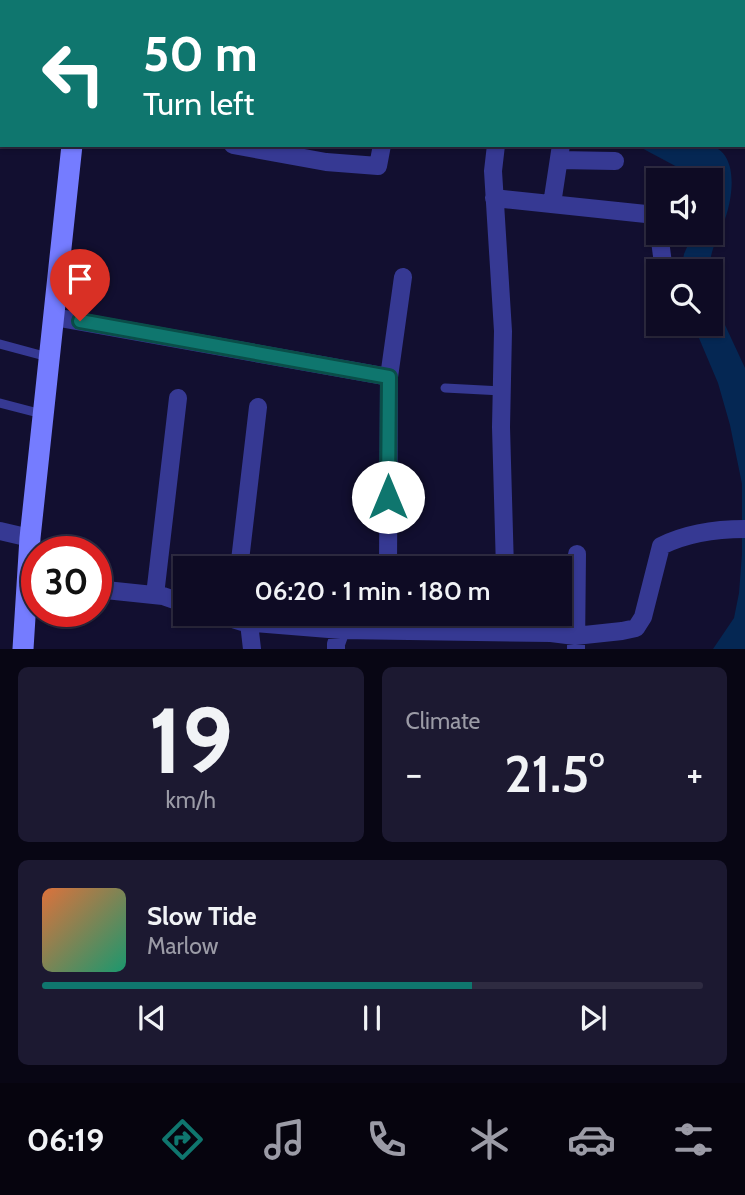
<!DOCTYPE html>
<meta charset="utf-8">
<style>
:root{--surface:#0e0b24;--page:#1c1931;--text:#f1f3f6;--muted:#9b9ba6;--line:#2e2b41;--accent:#0f766e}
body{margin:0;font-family:Cabin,sans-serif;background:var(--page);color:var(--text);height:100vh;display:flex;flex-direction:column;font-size:26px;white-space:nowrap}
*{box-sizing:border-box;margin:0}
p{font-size:23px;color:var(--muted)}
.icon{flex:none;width:38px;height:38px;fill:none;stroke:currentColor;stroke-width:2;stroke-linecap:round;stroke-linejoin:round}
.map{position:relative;height:649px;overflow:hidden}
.drawer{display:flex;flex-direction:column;gap:18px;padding:18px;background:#080614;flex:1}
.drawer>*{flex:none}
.top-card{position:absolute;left:0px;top:0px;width:746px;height:147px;box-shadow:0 2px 5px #0004,0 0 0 2px var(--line);background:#0f766e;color:#fff;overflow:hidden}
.controls{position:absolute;left:646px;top:168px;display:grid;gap:14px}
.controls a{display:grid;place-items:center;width:77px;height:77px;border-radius:0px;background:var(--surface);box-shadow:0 2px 5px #0004,0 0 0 2px var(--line);font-size:35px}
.speed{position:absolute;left:21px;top:536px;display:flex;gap:14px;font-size:35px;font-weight:700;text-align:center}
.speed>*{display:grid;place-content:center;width:91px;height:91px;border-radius:50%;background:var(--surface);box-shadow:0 2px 5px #0004,0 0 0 2px var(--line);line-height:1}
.speed .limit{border:10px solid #d22;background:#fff;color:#111}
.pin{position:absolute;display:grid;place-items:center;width:60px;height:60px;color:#fff;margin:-72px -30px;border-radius:50% 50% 50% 0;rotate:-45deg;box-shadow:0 0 7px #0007}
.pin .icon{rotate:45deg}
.me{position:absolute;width:77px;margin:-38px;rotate:0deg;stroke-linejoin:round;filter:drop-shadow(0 0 5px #0008)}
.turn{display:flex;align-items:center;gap:24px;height:147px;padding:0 28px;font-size:32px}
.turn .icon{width:91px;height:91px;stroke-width:2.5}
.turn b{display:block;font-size:49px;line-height:60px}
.big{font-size:52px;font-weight:600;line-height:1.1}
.drawer .tile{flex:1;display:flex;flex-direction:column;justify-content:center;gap:10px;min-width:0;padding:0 24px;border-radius:10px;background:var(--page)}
.drawer .dial{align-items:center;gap:0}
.dial b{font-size:91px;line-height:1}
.song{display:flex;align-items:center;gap:21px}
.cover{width:84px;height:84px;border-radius:10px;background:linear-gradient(135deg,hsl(20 70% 55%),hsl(160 70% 35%))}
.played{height:7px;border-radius:4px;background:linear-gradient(90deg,var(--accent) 65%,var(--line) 65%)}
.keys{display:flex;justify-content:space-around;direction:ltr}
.heat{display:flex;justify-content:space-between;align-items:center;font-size:38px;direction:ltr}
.drawer .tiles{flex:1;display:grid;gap:18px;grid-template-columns:1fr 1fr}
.tile:last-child{grid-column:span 2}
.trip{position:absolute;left:173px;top:556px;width:399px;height:70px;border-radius:0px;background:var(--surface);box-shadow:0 2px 5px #0004,0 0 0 2px var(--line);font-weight:600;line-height:70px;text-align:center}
.dock{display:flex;height:112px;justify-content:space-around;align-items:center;background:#06040e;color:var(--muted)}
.dock .icon{width:49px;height:49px}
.dock .selected{color:var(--accent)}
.dock b{font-size:32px;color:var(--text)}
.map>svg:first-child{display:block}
.water{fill:#052753}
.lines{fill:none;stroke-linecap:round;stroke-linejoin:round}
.lane{stroke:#363993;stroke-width:9}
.street{stroke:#363993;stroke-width:18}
.secondary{stroke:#757cff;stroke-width:21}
.route-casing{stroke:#0a4d48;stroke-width:18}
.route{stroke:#0f766e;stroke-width:12}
</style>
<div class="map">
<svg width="745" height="649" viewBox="0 0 745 649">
<rect width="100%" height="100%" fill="#120f30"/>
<path class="water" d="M 636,145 C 652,145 669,145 685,145 C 692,145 700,144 707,145 C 740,150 733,197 725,219 C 719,235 708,254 710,271 L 681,271 L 684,254 L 693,233 L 710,233 L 710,180 L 698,180 L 696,177 Z
M 711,278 L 712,297 L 745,368 L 745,649 L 713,649 L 734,618 L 739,593 L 742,554 L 742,484 L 730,425 L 718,383 L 693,324 L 710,324 Z"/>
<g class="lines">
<path class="lane" d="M 0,344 L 48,357
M 445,388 L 502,391
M 0,403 L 42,414"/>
<path class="street" d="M 279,0 L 285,2
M 214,2 L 214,0
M 353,2 L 353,0
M 405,2 L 405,0
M 233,145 L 326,162 L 378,166 L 382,145
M 496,145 L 493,171 L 503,331 L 501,427 L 505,569
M 559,160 L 615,161
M 494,198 L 646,214 L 653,216 L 657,220 L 658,226
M 552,204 L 561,145
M 659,233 L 664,271
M 54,317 L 389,377
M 0,531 L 30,538
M 239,569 L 258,407
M 388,569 L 389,377 L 403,277
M 96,589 L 163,596 L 186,604
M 155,595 L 178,398
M 216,614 L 242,622 L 341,630 L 551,633 L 575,636 L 622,631 L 636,628 L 643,617 L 661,546 C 687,533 715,529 745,529
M 249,623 L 252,649
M 336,649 L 336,644 L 341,630
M 576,649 L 577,554"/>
<path class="secondary" d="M 87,2 L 87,0
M 23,649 L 30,538 L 72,145"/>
</g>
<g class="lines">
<defs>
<path id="route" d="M 80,321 L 389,377 L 388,497"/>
</defs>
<use href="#route" class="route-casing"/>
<use href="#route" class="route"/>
</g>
</svg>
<div class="controls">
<a><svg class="icon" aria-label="sound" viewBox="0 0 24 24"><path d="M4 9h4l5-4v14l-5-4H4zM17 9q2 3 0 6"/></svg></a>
<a><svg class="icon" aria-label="search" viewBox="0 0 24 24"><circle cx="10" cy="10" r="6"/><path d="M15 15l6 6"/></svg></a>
</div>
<div class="speed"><div class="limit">30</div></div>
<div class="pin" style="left:80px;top:321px;background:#d93025"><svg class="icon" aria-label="arrive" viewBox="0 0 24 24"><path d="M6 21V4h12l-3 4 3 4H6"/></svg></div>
<svg class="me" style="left:388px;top:497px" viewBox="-20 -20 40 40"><circle r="19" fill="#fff"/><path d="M0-13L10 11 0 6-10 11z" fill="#0f766e"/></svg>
<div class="trip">06:20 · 1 min · 180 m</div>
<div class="top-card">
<div class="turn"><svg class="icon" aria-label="left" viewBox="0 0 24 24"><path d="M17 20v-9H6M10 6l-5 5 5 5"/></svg><div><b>50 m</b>Turn left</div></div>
</div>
</div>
<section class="drawer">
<div class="tiles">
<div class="tile dial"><b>19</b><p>km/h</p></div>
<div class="tile"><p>Climate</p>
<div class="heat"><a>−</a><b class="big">21.5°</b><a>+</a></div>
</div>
<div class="tile">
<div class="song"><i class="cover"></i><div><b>Slow Tide</b><p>Marlow</p></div></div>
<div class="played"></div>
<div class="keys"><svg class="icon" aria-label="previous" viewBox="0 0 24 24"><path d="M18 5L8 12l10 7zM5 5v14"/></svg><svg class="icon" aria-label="pause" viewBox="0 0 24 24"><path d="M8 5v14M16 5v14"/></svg><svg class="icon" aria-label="next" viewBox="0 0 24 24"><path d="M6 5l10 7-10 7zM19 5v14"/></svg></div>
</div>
</div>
</section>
<nav class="dock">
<b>06:19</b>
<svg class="icon selected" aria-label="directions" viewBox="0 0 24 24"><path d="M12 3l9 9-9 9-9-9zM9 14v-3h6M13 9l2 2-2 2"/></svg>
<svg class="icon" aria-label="music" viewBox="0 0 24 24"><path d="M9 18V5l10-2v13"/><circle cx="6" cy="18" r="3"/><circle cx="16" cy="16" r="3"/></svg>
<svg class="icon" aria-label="phone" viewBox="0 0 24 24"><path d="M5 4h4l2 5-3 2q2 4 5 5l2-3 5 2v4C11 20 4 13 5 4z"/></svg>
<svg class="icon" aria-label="climate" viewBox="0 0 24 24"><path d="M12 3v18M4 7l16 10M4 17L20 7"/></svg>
<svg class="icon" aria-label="car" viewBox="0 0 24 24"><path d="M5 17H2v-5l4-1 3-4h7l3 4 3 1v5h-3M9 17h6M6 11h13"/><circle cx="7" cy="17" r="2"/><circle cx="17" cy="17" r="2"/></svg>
<svg class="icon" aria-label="filters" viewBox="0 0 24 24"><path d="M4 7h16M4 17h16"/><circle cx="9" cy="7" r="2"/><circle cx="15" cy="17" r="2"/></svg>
</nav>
